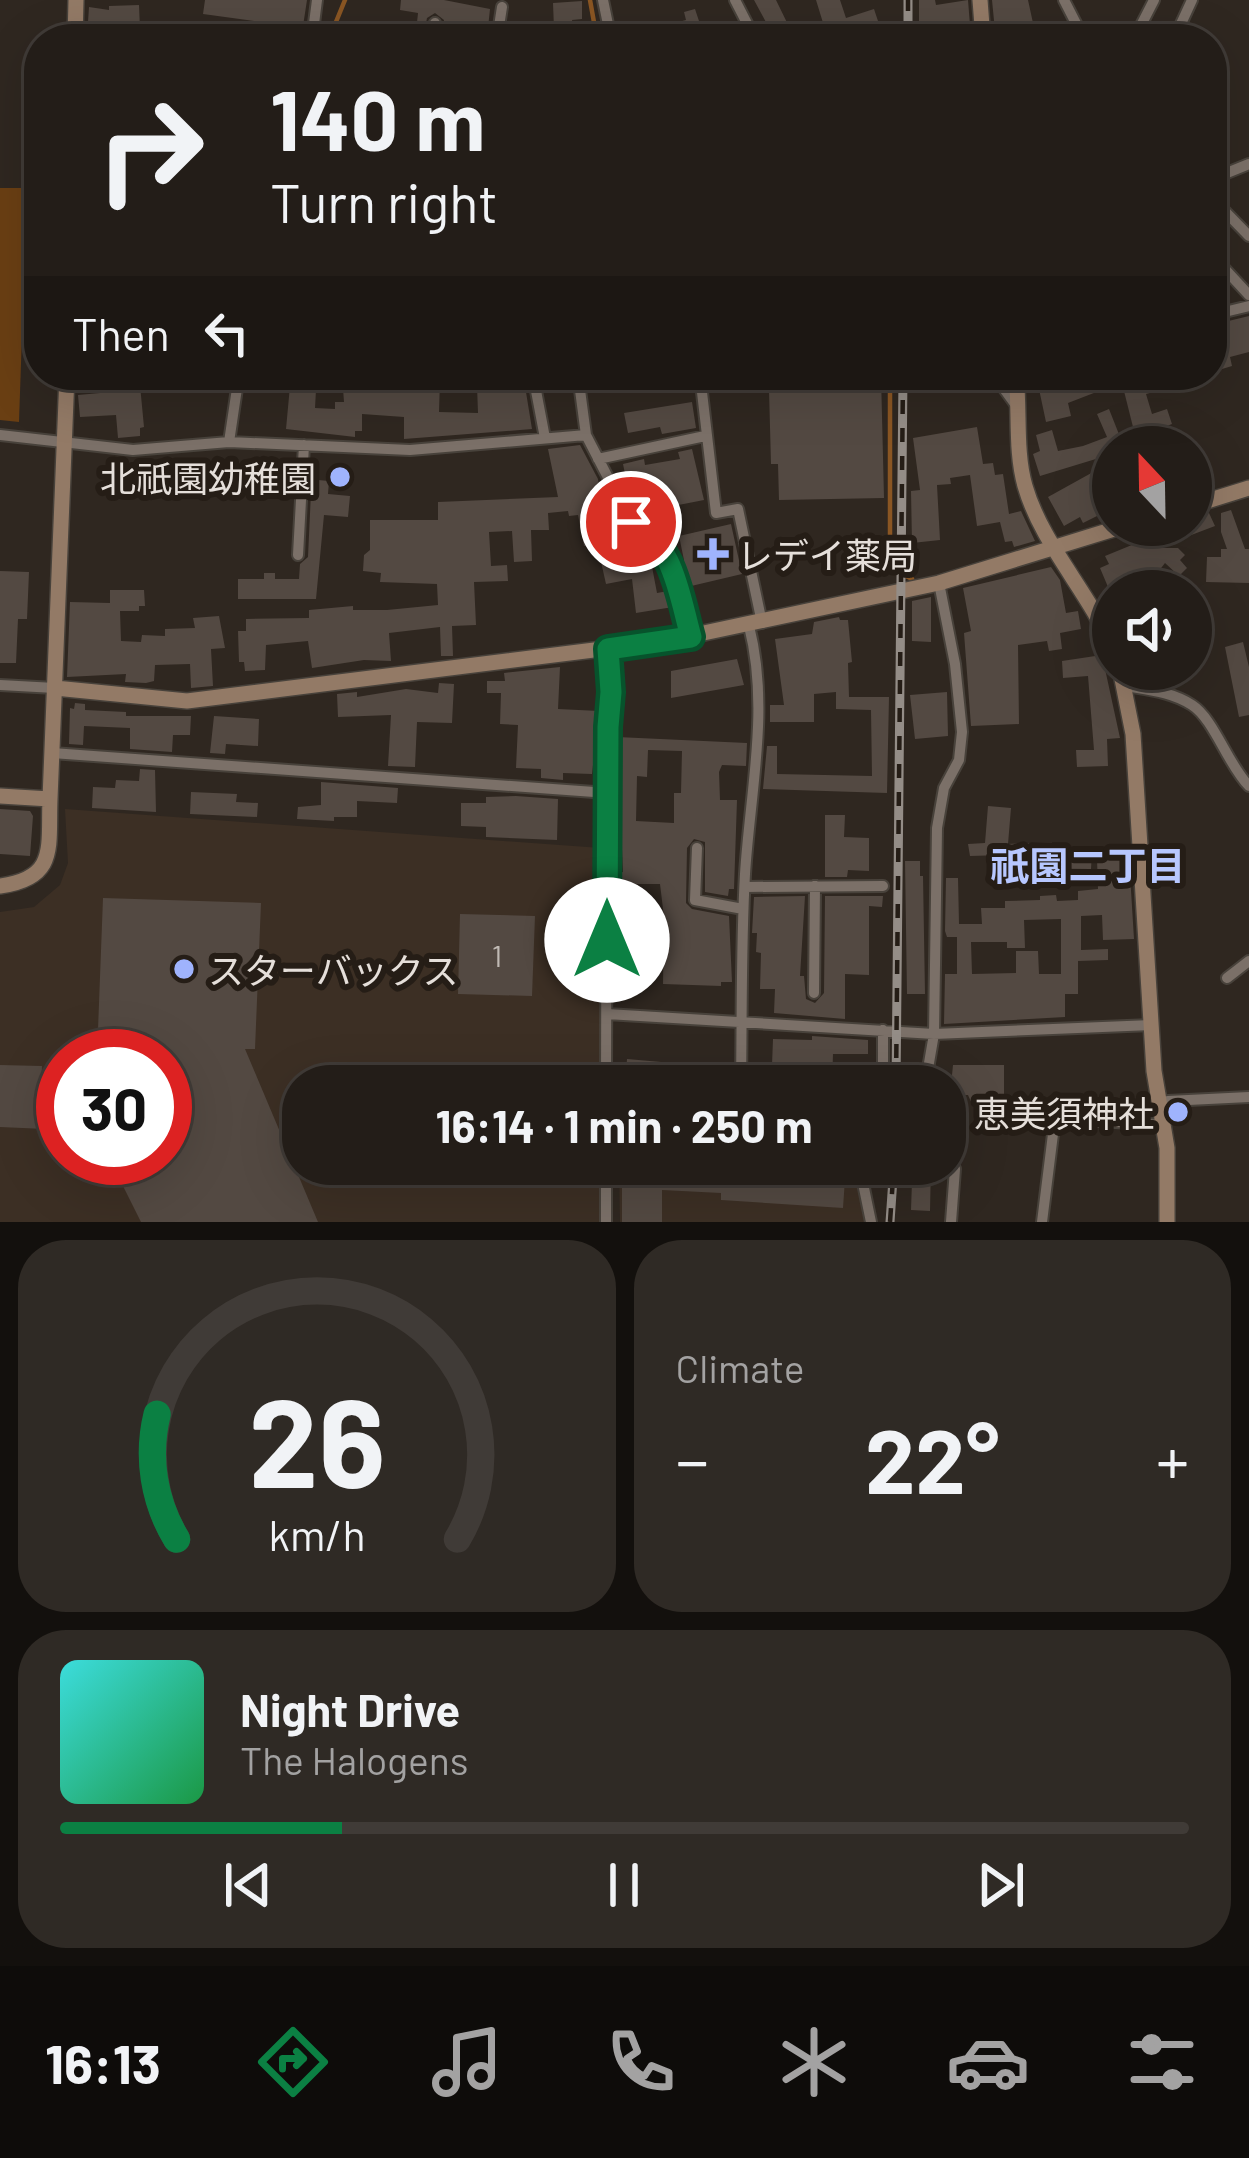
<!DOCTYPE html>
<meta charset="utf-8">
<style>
:root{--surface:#231d18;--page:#2f2a25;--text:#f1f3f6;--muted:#a3a2a2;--line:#403b37;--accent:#0b8043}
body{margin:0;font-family:Barlow,"Noto Sans JP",sans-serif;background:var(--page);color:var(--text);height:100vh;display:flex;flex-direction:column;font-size:45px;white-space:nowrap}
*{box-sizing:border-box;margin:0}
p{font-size:39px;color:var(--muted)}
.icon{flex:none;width:66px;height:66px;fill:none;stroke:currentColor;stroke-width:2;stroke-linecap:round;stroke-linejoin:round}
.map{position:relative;height:1222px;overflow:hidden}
.sheet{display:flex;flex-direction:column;gap:18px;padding:18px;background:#13100d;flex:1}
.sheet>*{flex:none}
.hud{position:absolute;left:24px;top:24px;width:1203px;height:366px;border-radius:48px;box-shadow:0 12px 48px #0002,0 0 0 3px var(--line);background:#231d18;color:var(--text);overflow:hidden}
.needle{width:78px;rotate:338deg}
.tools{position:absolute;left:1092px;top:426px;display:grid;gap:24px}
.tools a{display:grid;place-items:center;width:120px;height:120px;border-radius:50%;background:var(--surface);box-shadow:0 12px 48px #0002,0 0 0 3px var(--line);font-size:60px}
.speed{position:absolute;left:36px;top:1029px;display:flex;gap:24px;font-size:60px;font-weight:700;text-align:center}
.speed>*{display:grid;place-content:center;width:156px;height:156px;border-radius:50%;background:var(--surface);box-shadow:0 12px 48px #0002,0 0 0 3px var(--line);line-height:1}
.speed .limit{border:18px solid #d22;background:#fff;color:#111}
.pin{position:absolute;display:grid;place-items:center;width:102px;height:102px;color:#fff;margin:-51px;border:6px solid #fff;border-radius:50%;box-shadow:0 3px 12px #0007}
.me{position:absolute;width:132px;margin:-66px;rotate:0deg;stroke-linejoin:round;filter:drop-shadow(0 0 9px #0008)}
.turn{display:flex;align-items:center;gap:42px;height:252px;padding:0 48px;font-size:54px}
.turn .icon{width:156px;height:156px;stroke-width:2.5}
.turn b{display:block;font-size:84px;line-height:102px}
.then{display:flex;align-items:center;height:114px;padding:0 48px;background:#0003;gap:24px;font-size:45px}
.big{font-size:90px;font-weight:700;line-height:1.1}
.sheet .tile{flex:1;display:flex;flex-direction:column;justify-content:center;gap:18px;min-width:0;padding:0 42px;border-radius:48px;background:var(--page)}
.sheet .dial{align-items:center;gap:0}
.dial svg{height:312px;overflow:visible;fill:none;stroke:var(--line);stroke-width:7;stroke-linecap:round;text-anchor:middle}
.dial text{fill:var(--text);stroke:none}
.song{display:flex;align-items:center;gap:36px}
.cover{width:144px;height:144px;border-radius:18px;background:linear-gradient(135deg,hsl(180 70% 55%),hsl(140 70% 35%))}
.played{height:12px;border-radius:6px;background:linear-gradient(90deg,var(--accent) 25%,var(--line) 25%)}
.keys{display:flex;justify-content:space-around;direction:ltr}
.heat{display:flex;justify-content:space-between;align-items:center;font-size:66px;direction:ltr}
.sheet .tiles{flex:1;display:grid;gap:18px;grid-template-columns:1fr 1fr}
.tile:last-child{grid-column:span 2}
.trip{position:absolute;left:282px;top:1065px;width:684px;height:120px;border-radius:48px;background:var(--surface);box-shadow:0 12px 48px #0002,0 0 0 3px var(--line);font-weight:700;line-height:120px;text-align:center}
.tab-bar{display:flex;height:192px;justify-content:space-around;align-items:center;background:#0e0c0a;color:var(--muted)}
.tab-bar .icon{width:84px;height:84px}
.tab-bar .on{color:var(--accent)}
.tab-bar b{font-size:54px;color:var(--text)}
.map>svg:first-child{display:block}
.built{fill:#3c2f24;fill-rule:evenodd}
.green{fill:#6a3f13}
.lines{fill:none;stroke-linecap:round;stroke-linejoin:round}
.stream{stroke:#8a5623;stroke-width:4.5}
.building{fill:#534942;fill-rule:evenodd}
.street-casing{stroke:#48423b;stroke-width:14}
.secondary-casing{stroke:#48423b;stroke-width:18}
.street{stroke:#7b7068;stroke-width:10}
.secondary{stroke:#937a66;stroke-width:15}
.rail-casing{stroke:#948d87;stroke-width:9}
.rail{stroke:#251d16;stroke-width:4.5;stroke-dasharray:14;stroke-linecap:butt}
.route-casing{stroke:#07532c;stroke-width:30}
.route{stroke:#0b8043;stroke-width:21}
.poi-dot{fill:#9fb3fd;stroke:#251d16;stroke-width:4.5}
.labels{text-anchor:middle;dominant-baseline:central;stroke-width:12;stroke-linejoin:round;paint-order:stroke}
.number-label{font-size:30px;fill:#c0bab4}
.poi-label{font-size:36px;fill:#e5dfda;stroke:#251d16;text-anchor:end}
.neighbourhood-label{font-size:39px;font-weight:bold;fill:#b7c7ff;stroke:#251d16}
</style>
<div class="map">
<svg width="1249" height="1222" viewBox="0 0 1249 1222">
<rect width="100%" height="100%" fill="#2f2720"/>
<path class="built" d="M 65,809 L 601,848 L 602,1086 L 303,1086 L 303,1164 L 602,1164 L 602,1222 L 0,1222 L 0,912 L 34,907 L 60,885 L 68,863 ZM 63,1056 L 165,1056 L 165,1158 L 63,1158 Z
M 619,1164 L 831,1167 L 858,1164 L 870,1222 L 620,1222 Z"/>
<path class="green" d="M 0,188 L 27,188 L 19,422 L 0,420 Z"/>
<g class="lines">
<path class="stream" d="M 590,0 L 597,39
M 329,39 L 345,0
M 890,375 L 890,564 L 892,569 L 912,579"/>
</g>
<path class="building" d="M 205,0 L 307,0 L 301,39 L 266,39 L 268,23 L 203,14 Z
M 401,0 L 444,0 L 490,9 L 488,28 L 459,25 L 457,37 L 443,35 L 444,20 L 435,13 L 427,18 L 424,33 L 416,32 L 418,13 L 400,10 Z
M 754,0 L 776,0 L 795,39 L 775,39 Z
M 816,0 L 840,0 L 846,18 L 874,9 L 879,24 L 851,33 L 853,39 L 828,39 Z
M 919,0 L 935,0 L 936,5 L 968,0 L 970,25 L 942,30 L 944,39 L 919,39 Z
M 992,0 L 1028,0 L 1033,23 L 995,31 Z
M 582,1 L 582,19 L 572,20 L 575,34 L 568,35 L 568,39 L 532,39 L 531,34 L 554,29 L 553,3 Z
M 139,5 L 140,29 L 163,35 L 163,39 L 87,37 L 89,7 L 109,10 L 109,6 Z
M 695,9 L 705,39 L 659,39 L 656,28 L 686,20 L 684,12 Z
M 1249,316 L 1249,352 L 1230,357 L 1232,366 L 1212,372 L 1212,325 Z
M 99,375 L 132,375 L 133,385 L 140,385 L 144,427 L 140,428 L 140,436 L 118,438 L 116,415 L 80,417 L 78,395 L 100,393 Z
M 291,375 L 305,375 L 307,389 L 316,390 L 315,408 L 335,409 L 335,402 L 344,402 L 342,375 L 400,375 L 400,382 L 440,379 L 439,412 L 478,413 L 477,386 L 494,385 L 494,375 L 513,375 L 513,387 L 525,386 L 532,429 L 404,439 L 404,417 L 362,414 L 362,431 L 355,431 L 355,437 L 286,429 Z
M 753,375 L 881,375 L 884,498 L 779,500 L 778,464 L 771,464 L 769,390 L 754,390 Z
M 1036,375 L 1093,375 L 1099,391 L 1068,403 L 1071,416 L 1046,422 Z
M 1120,375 L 1203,375 L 1204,379 L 1146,394 L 1152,414 L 1167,409 L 1172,424 L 1167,426 L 1170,436 L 1154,443 L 1155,447 L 1138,447 Z
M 692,402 L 696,428 L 662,434 L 660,427 L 628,433 L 624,413 Z
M 1109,409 L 1124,447 L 1113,447 L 1109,455 L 1040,476 L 1033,454 L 1040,451 L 1036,435 L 1052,430 L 1058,451 L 1083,446 L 1107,437 L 1097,414 Z
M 977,427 L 983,464 L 993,463 L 995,475 L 1003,474 L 1009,514 L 1021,511 L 1035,541 L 1014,547 L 1012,541 L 1005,542 L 1000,522 L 977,526 L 970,475 L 950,478 L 951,484 L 937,485 L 940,540 L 912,543 L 911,491 L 920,490 L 913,438 Z
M 580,445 L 598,479 L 610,560 L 649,551 L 657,593 L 668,591 L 673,607 L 636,613 L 632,579 L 606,584 L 597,544 L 584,546 L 578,515 L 569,516 L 568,511 L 548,513 L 549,530 L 531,530 L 532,561 L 514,562 L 512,531 L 489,532 L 491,566 L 507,565 L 508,581 L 474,582 L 476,625 L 452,626 L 453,656 L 441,656 L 440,627 L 389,633 L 391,661 L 364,660 L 312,668 L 308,641 L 266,645 L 265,670 L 245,671 L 244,662 L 239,662 L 238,631 L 246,631 L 246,619 L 309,618 L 309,610 L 353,606 L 353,610 L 387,610 L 438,605 L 437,584 L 380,582 L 381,573 L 363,571 L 364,555 L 370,550 L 370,520 L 438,520 L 438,502 L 558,497 L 548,449 Z
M 692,449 L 704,500 L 653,510 L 648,485 L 628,489 L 623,464 L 644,459 L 645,465 L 680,459 L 678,452 Z
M 1113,461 L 1113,508 L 1083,523 L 1080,517 L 1064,526 L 1048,497 Z
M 318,480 L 329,481 L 328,494 L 350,496 L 348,517 L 324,515 L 316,599 L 238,599 L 238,579 L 264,579 L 264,573 L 275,573 L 275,579 L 299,579 L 300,564 L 308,557 L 311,492 L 317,493 Z
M 1231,510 L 1245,549 L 1249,549 L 1249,583 L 1206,582 L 1207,557 L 1221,557 L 1221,549 L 1227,549 L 1221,532 L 1221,513 Z
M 1209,513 L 1215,526 L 1157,548 L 1178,548 L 1185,555 L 1180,560 L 1187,568 L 1179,576 L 1165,563 L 1158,572 L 1153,568 L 1108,587 L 1100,568 L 1109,564 L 1105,556 L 1144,540 L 1141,534 L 1160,525 L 1191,525 L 1191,518 Z
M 731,524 L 742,574 L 687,587 L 680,561 L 684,560 L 679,536 Z
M 1051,567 L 1060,580 L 1066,613 L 1078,611 L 1081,629 L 1060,633 L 1062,649 L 1049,651 L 1047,641 L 1018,645 L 1019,724 L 971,726 L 964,633 L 971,631 L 963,588 Z
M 0,571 L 29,572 L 27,619 L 18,619 L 16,663 L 0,663 Z
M 110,590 L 144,590 L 145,606 L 139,606 L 139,611 L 120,611 L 121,641 L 141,642 L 142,635 L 165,636 L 165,629 L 195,628 L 193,618 L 219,616 L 225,648 L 211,649 L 213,686 L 191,688 L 190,664 L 155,665 L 154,681 L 146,683 L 125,682 L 126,674 L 67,677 L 70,602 L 110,603 Z
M 931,597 L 931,642 L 912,641 L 912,601 Z
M 839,617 L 840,620 L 848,620 L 852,662 L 848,663 L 849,697 L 889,697 L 887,793 L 763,789 L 767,746 L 777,746 L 777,774 L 872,776 L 871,710 L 836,709 L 836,692 L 814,694 L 814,722 L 770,722 L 770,705 L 784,705 L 775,639 L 812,634 L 814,622 Z
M 1243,642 L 1249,667 L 1249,715 L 1239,717 L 1225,647 Z
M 1102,655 L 1120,738 L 1107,739 L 1108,766 L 1077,767 L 1076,750 L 1094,750 L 1088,676 L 1063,678 L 1062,661 Z
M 737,659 L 744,685 L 671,698 L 671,671 Z
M 560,667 L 558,709 L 599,711 L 592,774 L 563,773 L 563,780 L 541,778 L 541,769 L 516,768 L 518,725 L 500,724 L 501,693 L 487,693 L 487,681 L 505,681 L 504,673 Z
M 439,683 L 454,684 L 452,723 L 417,722 L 415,767 L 388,766 L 391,715 L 338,717 L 337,694 L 357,692 L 357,697 L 406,689 L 438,693 Z
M 947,692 L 948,736 L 915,739 L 910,695 Z
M 75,703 L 85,704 L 85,710 L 126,712 L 126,716 L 191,716 L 190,735 L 173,735 L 172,752 L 130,749 L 130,728 L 84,726 L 83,745 L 69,744 L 70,708 L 74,709 Z
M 214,716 L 259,719 L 258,746 L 226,744 L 225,754 L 210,753 Z
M 617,737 L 747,743 L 746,766 L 722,765 L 719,772 L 720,800 L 737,800 L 734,889 L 729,889 L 728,896 L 705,892 L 705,842 L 694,839 L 687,848 L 686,903 L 692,909 L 729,916 L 732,982 L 721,982 L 721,986 L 663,984 L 664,917 L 660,884 L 628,884 L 628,890 L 618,891 L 617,873 L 623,872 ZM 648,750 L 682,751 L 681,793 L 674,793 L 674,823 L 636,821 L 637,776 L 647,777 Z
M 140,769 L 155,770 L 156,812 L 92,808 L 93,787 L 115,788 L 116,780 L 139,781 Z
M 321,782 L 398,788 L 397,803 L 357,801 L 357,817 L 334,817 L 334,821 L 297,819 L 298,807 L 321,805 Z
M 191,792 L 237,794 L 236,802 L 258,803 L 257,817 L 190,814 Z
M 516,796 L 558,799 L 557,840 L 486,837 L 486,827 L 461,826 L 461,803 L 486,803 L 486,797 Z
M 988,806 L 1011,808 L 1008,844 L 1052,842 L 1052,853 L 1092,851 L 1091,869 L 1004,868 L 1004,855 L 970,856 L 968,844 L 985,843 Z
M 0,809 L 30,811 L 33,816 L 30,856 L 0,854 Z
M 825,815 L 845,815 L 844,837 L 869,838 L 869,871 L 848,870 L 847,877 L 825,877 Z
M 1129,858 L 1134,939 L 1103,940 L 1102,915 L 1081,916 L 1081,950 L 1108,949 L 1108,960 L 1078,961 L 1078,994 L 1065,994 L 1065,1017 L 944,1024 L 945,974 L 957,974 L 957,937 L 947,937 L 945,931 L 946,878 L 958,878 L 959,924 L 982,924 L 981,908 L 1005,908 L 1005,901 L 1040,900 L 1040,896 L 1056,895 L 1057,901 L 1078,900 L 1078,891 L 1098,889 L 1097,859 ZM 1061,919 L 1061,974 L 1039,974 L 1038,951 L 1016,951 L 1016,973 L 972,974 L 971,942 L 1007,942 L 1007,948 L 1025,948 L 1024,920 Z
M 905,861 L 920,861 L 920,876 L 923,876 L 925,994 L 907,994 Z
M 805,896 L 800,976 L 804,976 L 806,999 L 815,1003 L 824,993 L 825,896 L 883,896 L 882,907 L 869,906 L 869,975 L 845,974 L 845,1019 L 774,1013 L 775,989 L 760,989 L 761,953 L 756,952 L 757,933 L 752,933 L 754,897 Z
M 103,898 L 261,903 L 255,1049 L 245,1049 L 318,1222 L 141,1222 L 109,1158 L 165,1158 L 165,1056 L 97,1056 Z
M 460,914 L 535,916 L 532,996 L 458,994 Z
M 812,1036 L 868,1040 L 868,1054 L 833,1054 L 832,1083 L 810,1082 L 810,1066 L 772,1065 L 773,1039 L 812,1040 Z
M 627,1059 L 730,1068 L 729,1086 L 625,1086 Z
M 0,1065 L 42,1066 L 41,1087 L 46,1087 L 45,1129 L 0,1127 Z
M 953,1065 L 1004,1065 L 1004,1106 L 972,1104 L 968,1095 L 950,1095 Z
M 622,1164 L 845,1179 L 843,1208 L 721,1200 L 721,1193 L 662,1190 L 662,1222 L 622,1222 Z
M 911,1164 L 931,1164 L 930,1211 L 911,1210 L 912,1181 L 905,1181 Z"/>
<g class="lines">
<defs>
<path id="street" d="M 603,0 L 611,39
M 735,0 L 755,39
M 1064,0 L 1084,39
M 312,39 L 317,0
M 433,39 L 435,23
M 497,39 L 502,7
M 1134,39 L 1154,0
M 1174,39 L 1192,0
M 1212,179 L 1249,164
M 1212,198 L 1249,236
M 1212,255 L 1249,295
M 1212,315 L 1249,306
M 533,375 L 545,438
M 578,375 L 586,435 L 631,522 L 652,533 L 660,543 L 671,566 L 691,637
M 700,375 L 716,513 L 738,509 L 762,623
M 994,375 L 1018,408
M 0,435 L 133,450 L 229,442 L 410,450 L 586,435
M 229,442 L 239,375
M 1169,447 L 1176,444
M 598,459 L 705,436
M 298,555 L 304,445
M 0,685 L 55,688
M 1126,686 C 1149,690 1172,692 1192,705 C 1214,719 1228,765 1249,786
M 52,753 L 608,793
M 697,848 L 695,900 L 743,909
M 745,887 L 883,886
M 1227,978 L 1249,961
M 814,993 L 815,886
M 607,1014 L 934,1034 L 1152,1025
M 883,1030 L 883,1073
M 606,1086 L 607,727 L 611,692 L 608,649
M 741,1086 C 742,1015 741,944 745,874 C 750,792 770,708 749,626
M 925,1086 L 934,1034 L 937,828 L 944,788 L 959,760 L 962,732 L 955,664 L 939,583
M 1157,1105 L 1168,1101 L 1249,1097
M 945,1149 L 955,1169 L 951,1222
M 859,1164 L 871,1222
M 606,1222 L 606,1164
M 1042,1222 L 1055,1118 L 1161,1125"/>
<path id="secondary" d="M 980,0 L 983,39
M 75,39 L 76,0
M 1016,375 C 1020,411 1015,451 1025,486 C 1042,545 1090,593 1113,649
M 1191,506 L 1249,488
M 1120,669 L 1133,734 L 1154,1071 L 1167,1148 L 1167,1222
M 55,688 L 187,701 L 666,641 L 939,583 L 1127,525
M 0,796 L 50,799 L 67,375
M 0,886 C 58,878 48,847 50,799"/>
</defs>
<use href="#street" class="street-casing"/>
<use href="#secondary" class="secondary-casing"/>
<use href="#street" class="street"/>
<use href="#secondary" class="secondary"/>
<defs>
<path id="rail" d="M 908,39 L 908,0
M 896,1086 L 903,375
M 890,1222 L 894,1164"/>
</defs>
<use href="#rail" class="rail-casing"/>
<use href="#rail" class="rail"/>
</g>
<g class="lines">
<defs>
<path id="route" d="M 607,940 L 608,727 L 611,692 L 608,649 L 691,637 C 679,594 674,544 631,522"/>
</defs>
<use href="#route" class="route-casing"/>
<use href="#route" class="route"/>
</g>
<g class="poi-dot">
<circle cx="340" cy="477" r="12"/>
<path d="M707 536h12v12h12v12h-12v12h-12v-12h-12v-12h12z"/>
<circle cx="184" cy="969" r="12"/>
<circle cx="1178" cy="1112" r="12"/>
</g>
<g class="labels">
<g class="number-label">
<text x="497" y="955">1</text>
</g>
<g class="poi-label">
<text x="316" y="477">北祇園幼稚園</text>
<text x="737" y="554" text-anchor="start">レデイ薬局</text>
<text x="208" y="969" text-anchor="start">スターバックス</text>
<text x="1154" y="1112">恵美須神社</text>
</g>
<g class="neighbourhood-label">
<text x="1088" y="864">祇園二丁目</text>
</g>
</g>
</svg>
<div class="tools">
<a><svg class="needle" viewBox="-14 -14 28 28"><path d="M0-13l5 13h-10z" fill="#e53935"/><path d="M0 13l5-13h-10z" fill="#a3a2a2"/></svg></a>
<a><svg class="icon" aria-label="sound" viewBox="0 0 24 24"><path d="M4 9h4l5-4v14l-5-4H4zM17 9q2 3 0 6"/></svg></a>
</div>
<div class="speed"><div class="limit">30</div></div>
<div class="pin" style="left:631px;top:522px;background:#d93025"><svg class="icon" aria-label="arrive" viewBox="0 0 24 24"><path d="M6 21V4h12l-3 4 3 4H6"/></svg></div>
<svg class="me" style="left:607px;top:940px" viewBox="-20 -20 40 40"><circle r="19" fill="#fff"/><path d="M0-13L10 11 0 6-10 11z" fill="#0b8043"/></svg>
<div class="trip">16:14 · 1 min · 250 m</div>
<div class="hud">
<div class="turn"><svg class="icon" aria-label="right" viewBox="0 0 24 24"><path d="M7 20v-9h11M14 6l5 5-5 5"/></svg><div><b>140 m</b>Turn right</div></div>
<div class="then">Then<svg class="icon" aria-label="left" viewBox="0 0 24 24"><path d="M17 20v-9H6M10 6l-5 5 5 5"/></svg></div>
</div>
</div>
<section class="sheet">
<div class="tiles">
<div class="tile dial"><svg viewBox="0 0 100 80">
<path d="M14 69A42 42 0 1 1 86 69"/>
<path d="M14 69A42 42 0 0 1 9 37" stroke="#0b8043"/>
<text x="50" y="56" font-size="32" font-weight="700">26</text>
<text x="50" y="72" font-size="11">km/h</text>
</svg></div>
<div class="tile"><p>Climate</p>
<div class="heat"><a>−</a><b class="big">22°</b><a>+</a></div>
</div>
<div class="tile">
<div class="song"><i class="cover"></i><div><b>Night Drive</b><p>The Halogens</p></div></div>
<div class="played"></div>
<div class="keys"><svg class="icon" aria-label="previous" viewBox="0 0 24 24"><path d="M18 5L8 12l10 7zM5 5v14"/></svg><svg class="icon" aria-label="pause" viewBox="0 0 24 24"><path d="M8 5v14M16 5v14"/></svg><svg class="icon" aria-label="next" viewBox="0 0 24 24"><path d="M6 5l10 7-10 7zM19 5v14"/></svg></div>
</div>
</div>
</section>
<nav class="tab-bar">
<b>16:13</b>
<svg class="icon on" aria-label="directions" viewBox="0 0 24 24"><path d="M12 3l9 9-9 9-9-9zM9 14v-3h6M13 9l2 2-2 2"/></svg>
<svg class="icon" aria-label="music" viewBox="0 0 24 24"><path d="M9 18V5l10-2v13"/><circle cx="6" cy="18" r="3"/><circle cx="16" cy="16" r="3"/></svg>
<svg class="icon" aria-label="phone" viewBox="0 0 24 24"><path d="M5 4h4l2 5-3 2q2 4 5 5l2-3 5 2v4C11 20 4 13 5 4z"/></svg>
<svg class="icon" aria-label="climate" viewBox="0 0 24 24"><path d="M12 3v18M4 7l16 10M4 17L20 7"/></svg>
<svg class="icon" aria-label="car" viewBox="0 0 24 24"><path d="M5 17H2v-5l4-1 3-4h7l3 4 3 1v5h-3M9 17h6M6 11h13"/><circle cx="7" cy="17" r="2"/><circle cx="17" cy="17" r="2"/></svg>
<svg class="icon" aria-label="filters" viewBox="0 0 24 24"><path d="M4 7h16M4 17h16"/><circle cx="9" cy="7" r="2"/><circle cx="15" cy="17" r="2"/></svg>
</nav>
